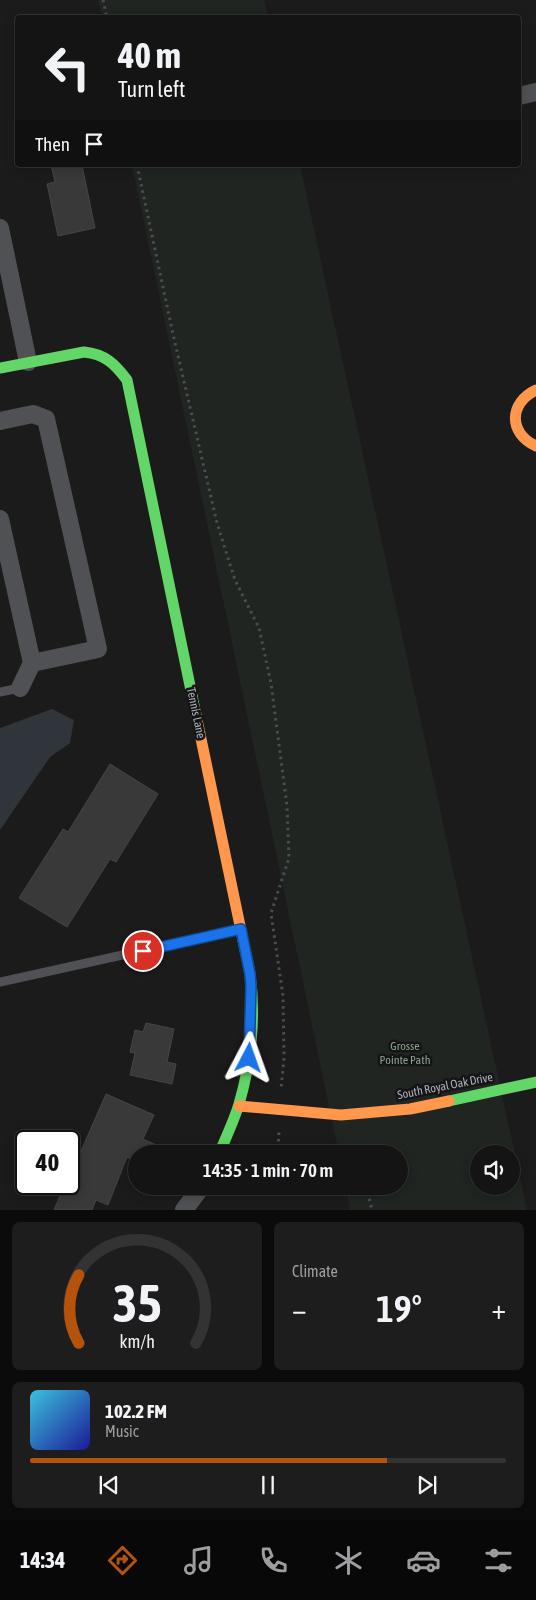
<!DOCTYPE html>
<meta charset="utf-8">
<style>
:root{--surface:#141414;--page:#1d1d1d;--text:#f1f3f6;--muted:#9d9ea0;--line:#333334;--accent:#b45309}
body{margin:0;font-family:"Asap Condensed",sans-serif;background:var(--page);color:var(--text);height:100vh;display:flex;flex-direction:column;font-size:19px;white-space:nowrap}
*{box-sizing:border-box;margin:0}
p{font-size:16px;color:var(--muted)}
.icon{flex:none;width:28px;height:28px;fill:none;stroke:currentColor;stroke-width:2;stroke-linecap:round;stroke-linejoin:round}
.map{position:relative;height:1210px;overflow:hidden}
.sheet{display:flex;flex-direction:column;gap:12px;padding:12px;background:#0b0b0b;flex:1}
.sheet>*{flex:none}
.guide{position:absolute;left:15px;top:15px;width:506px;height:152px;border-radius:5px;box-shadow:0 2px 12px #0003,0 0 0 1px var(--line);background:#141414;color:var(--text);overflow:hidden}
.fabs{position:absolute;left:470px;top:1145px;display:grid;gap:10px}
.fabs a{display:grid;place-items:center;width:50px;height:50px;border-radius:50%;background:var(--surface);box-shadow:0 2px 12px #0003,0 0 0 1px var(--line);font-size:25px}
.speed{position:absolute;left:15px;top:1130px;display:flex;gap:10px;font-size:25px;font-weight:700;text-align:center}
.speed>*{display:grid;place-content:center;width:65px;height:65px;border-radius:50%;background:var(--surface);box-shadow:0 2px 12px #0003,0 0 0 1px var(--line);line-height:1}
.speed .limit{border:2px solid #111;border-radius:8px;background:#fff;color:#111}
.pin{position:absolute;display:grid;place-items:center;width:42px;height:42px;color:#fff;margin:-21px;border:2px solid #fff;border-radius:50%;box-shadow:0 1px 5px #0007}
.me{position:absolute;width:55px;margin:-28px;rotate:4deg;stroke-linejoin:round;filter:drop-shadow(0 0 4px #0008)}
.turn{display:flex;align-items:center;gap:18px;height:105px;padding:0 20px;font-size:22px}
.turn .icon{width:65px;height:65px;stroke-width:2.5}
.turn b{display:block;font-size:35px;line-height:42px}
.then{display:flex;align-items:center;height:48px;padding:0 20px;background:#0003;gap:10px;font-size:19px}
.big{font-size:38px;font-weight:600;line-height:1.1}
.sheet .widget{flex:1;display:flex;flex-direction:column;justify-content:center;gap:8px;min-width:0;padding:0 18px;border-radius:8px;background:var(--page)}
.sheet .dial{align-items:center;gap:0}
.dial svg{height:130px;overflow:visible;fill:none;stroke:var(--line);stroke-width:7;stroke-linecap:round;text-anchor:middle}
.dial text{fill:var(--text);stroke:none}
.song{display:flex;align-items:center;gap:15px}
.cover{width:60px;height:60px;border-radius:8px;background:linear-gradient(135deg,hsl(190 70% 55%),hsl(240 70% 35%))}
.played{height:5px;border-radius:2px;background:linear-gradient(90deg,var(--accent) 75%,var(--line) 75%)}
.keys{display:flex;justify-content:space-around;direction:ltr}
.heat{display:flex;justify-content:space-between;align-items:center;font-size:28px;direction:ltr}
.sheet .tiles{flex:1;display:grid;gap:12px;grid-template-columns:1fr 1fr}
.widget:last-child{grid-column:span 2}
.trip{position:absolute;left:128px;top:1145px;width:280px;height:50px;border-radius:25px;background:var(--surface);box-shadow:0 2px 12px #0003,0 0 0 1px var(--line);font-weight:600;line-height:50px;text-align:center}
.tab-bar{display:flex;height:80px;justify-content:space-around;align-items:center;background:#080808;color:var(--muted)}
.tab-bar .icon{width:35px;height:35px}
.tab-bar .current{color:var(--accent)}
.tab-bar b{font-size:22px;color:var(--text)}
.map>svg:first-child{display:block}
.green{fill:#202521;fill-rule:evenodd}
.water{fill:#30353c}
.building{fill:#39393a;stroke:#444547}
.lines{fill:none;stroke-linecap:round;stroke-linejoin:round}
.path{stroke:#4b4c4f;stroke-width:3;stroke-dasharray:2.5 4;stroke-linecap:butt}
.lane{stroke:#505154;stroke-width:9}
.street{stroke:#505154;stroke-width:18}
.fast{stroke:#63d668;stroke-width:11}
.slow{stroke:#ff974d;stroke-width:11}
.route-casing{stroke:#114b97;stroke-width:12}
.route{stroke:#1a73e8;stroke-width:9}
.labels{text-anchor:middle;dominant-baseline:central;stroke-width:5;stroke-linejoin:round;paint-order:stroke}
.street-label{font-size:12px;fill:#aeb2ba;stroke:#151517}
.park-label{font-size:12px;fill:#88a38b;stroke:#151517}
</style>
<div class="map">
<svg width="536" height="1210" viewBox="0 0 536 1210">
<rect width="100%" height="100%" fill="#1b1b1b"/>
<path class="green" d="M 98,0 L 264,0 L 268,17 L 102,17 Z
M 132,165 L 300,165 L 527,1210 L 350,1210 L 346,1186 L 399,1186 L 399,1154 L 339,1154 ZM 479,1154 L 511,1154 L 511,1186 L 479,1186 Z"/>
<path class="water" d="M 52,709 L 74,720 L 70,743 L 50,757 L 0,830 L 0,728 Z"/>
<path class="building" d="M 51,165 L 82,165 L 95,228 L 58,236 L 47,184 L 55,182 Z
M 110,764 L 158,794 L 116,862 L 110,859 L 67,927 L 19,898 L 63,829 L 68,832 Z
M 146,1023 L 174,1029 L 167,1062 L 176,1064 L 172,1084 L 130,1075 L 135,1053 L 130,1052 L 135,1030 L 143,1032 Z
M 106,1094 L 154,1115 L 143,1139 L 176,1154 L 136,1154 L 136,1161 L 127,1157 L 108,1205 L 96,1200 L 92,1210 L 54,1210 L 65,1184 L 69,1184 L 69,1175 L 72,1166 L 74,1167 Z"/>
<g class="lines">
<path class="path" d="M 103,0 L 107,18
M 137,165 L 173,334 L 217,523 L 235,580 L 259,628 L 271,683 L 287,806 L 289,858 L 271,913 L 283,996 L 284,1058 L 281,1089
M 278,1148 L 279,1132
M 330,1150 L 335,1154
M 385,1154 L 389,1148
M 366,1186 L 372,1210"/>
<path class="lane" d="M 0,692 L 20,688
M 0,982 L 240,929"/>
<path class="street" d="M 519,96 L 536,92
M 0,228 L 28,362
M 0,421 L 33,414 L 46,419 L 98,649 L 32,663 L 0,519
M 20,688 L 32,663
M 184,1210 L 202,1186"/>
<path class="fast" d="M 0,368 L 84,352 C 105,354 115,364 127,380 L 195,710
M 449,1101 L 536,1082
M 219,1154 C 226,1137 234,1121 239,1104 C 251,1063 256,1016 250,974 C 248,962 245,951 243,940"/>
<path class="slow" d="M 536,390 C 509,403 508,433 536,446
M 195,710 L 243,940
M 239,1106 L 341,1115 L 410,1109 L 449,1101"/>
</g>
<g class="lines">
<defs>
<path id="route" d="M 143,951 L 241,929 L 250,974 L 251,986 L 249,1058"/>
</defs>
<use href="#route" class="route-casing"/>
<use href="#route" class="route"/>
</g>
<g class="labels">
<g class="street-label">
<text transform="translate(196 713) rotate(78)">Tennis Lane</text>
<text transform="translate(445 1086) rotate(-11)">South Royal Oak Drive</text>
</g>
<g class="park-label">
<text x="405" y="1046">Grosse<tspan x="405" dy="14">Pointe Path</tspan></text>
</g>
</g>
</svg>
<div class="fabs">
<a><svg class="icon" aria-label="sound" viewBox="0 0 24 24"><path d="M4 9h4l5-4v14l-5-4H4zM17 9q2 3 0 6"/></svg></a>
</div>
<div class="speed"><div class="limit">40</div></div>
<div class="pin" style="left:143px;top:951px;background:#d93025"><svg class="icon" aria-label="arrive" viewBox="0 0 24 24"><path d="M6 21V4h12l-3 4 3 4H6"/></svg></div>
<svg class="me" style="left:249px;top:1058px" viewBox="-20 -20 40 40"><path d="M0-17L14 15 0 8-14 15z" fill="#1a73e8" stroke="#fff" stroke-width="4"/></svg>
<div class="trip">14:35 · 1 min · 70 m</div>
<div class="guide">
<div class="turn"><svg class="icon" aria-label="left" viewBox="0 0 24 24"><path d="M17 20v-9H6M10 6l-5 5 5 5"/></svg><div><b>40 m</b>Turn left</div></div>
<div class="then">Then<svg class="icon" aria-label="arrive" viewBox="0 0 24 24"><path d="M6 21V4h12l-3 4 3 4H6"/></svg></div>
</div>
</div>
<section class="sheet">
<div class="tiles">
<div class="widget dial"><svg viewBox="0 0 100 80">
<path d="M14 69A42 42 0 1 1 86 69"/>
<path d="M14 69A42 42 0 0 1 14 27" stroke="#b45309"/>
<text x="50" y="56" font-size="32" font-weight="700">35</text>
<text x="50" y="72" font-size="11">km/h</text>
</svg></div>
<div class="widget"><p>Climate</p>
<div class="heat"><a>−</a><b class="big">19°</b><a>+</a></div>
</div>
<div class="widget">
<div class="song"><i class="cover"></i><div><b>102.2 FM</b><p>Music</p></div></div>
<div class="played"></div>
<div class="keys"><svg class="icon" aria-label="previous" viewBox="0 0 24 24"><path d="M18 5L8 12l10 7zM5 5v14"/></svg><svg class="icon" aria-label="pause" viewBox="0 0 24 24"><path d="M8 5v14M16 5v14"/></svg><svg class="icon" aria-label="next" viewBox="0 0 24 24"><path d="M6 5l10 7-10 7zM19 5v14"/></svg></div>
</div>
</div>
</section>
<nav class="tab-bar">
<b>14:34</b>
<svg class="icon current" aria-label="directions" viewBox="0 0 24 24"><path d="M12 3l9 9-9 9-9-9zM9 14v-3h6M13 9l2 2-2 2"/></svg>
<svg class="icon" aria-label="music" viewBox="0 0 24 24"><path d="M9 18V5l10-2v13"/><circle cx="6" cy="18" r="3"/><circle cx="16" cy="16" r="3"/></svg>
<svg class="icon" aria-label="phone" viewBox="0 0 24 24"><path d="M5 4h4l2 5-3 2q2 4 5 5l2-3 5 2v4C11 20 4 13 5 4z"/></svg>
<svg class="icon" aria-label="climate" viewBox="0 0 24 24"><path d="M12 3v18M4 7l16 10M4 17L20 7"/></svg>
<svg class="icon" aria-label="car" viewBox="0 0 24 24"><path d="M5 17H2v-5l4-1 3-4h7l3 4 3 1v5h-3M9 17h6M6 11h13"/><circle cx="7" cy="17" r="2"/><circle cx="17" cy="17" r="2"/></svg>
<svg class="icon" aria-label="filters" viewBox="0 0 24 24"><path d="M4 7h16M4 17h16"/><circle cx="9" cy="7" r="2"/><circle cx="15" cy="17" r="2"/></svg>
</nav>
